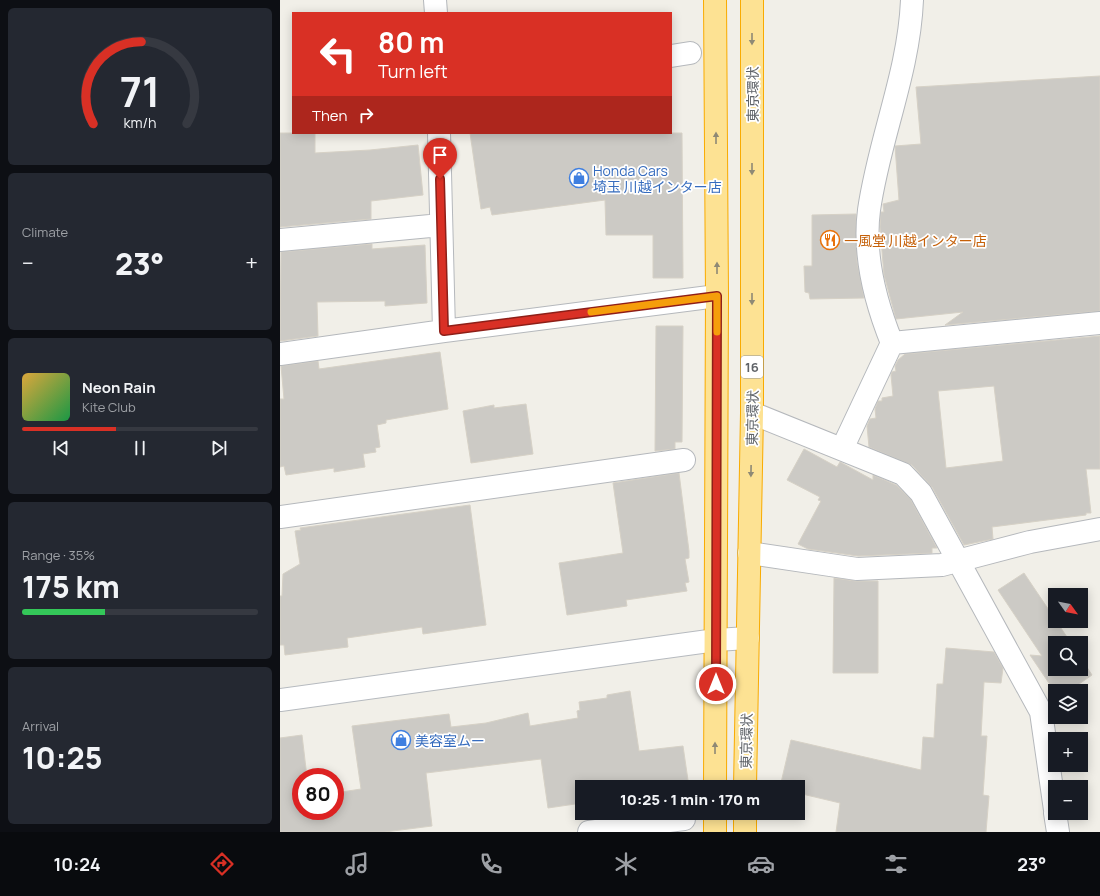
<!DOCTYPE html>
<meta charset="utf-8">
<style>
:root{--surface:#171b24;--page:#242831;--text:#f1f3f6;--muted:#9ea1a6;--line:#363941;--accent:#d93025}
body{margin:0;font-family:Manrope,"Noto Sans JP",sans-serif;background:var(--page);color:var(--text);height:100vh;display:flex;flex-direction:column;font-size:15px;white-space:nowrap}
*{box-sizing:border-box;margin:0}
p{font-size:13px;color:var(--muted)}
.icon{flex:none;width:22px;height:22px;fill:none;stroke:currentColor;stroke-width:2;stroke-linecap:round;stroke-linejoin:round}
.map{position:relative;flex:1;overflow:hidden}
.sheet{display:flex;flex-direction:column;gap:8px;padding:8px;background:#0d0f14;width:280px}
.sheet>*{flex:none}
.top-card{position:absolute;left:12px;top:12px;width:380px;height:122px;border-radius:0px;box-shadow:0 2px 10px #0003;background:#d93025;color:#fff;overflow:hidden}
.needle{width:26px;rotate:123deg}
.tools{position:absolute;left:768px;top:588px;display:grid;gap:8px}
.tools a{display:grid;place-items:center;width:40px;height:40px;border-radius:0px;background:var(--surface);box-shadow:0 2px 10px #0003;font-size:20px}
.speed{position:absolute;left:12px;top:768px;display:flex;gap:8px;font-size:20px;font-weight:700;text-align:center}
.speed>*{display:grid;place-content:center;width:52px;height:52px;border-radius:50%;background:var(--surface);box-shadow:0 2px 10px #0003;line-height:1}
.speed .limit{border:6px solid #d22;background:#fff;color:#111}
.pin{position:absolute;display:grid;place-items:center;width:34px;height:34px;color:#fff;margin:-41px -17px;border-radius:50% 50% 50% 0;rotate:-45deg;box-shadow:0 0 4px #0007}
.pin .icon{rotate:45deg}
.me{position:absolute;width:44px;margin:-22px;rotate:0deg;stroke-linejoin:round;filter:drop-shadow(0 0 3px #0008)}
.turn{display:flex;align-items:center;gap:14px;height:84px;padding:0 20px;font-size:18px}
.turn .icon{width:52px;height:52px;stroke-width:2.5}
.turn b{display:block;font-size:28px;line-height:34px}
.then{display:flex;align-items:center;height:38px;padding:0 20px;background:#0003;gap:8px;font-size:15px}
.big{font-size:30px;font-weight:800;line-height:1.1}
.sheet .tile{flex:1;display:flex;flex-direction:column;justify-content:center;gap:6px;min-width:0;padding:0 14px;border-radius:6px;background:var(--page)}
.sheet .dial{align-items:center;gap:0}
.dial svg{height:104px;overflow:visible;fill:none;stroke:var(--line);stroke-width:7;stroke-linecap:round;text-anchor:middle}
.dial text{fill:var(--text);stroke:none}
.song{display:flex;align-items:center;gap:12px}
.cover{width:48px;height:48px;border-radius:6px;background:linear-gradient(135deg,hsl(40 70% 55%),hsl(140 70% 35%))}
.played{height:4px;border-radius:2px;background:linear-gradient(90deg,var(--accent) 40%,var(--line) 40%)}
.keys{display:flex;justify-content:space-around;direction:ltr}
.heat{display:flex;justify-content:space-between;align-items:center;font-size:22px;direction:ltr}
.charge{height:6px;border-radius:3px;background:linear-gradient(90deg,#34c759 35%,var(--line) 0)}
.trip{position:absolute;left:295px;top:780px;width:230px;height:40px;border-radius:0px;background:var(--surface);box-shadow:0 2px 10px #0003;font-weight:800;line-height:40px;text-align:center}
.tab-bar{display:flex;height:64px;justify-content:space-around;align-items:center;background:#090b0e;color:var(--muted)}
.tab-bar .icon{width:28px;height:28px}
.tab-bar .active{color:var(--accent)}
.tab-bar b{font-size:18px;color:var(--text)}
main{display:flex;flex:1;min-height:0}
.map>svg:first-child{display:block}
.building{fill:#cccac5;stroke:#d6d1c6;fill-rule:evenodd}
.lines{fill:none;stroke-linecap:round;stroke-linejoin:round}
.street-casing{stroke:#b5b8bc;stroke-width:24}
.secondary-casing{stroke:#b6babf;stroke-width:24}
.highway-casing{stroke:#f9ab00;stroke-width:24}
.street{stroke:#fff;stroke-width:22}
.secondary{stroke:#fff;stroke-width:22}
.highway{stroke:#fde293;stroke-width:22}
.oneway{fill:#8e8975}
.route-casing{stroke:#8d1f18;stroke-width:10}
.route{stroke:#d93025;stroke-width:7}
.slow{stroke:#f59e0b;stroke-width:7}
.labels{text-anchor:middle;dominant-baseline:central;stroke-width:3.5;stroke-linejoin:round;paint-order:stroke}
.shield{fill:#fff;stroke:#8f9295;stroke-width:1}
.shield-label{font-size:13px;font-weight:bold;fill:#5f6368}
.street-label{font-size:14px;fill:#5f6368;stroke:#fff}
.shop-label{font-size:14px;fill:#366cbe;stroke:#fff;text-anchor:start}
.food-label{font-size:14px;fill:#c56008;stroke:#fff;text-anchor:start}
</style>
<main>
<section class="sheet">
<div class="tile dial"><svg viewBox="0 0 100 80">
<path d="M14 69A42 42 0 1 1 86 69"/>
<path d="M14 69A42 42 0 0 1 51 6" stroke="#d93025"/>
<text x="50" y="56" font-size="32" font-weight="700">71</text>
<text x="50" y="72" font-size="11">km/h</text>
</svg></div>
<div class="tile"><p>Climate</p>
<div class="heat"><a>−</a><b class="big">23°</b><a>+</a></div>
</div>
<div class="tile">
<div class="song"><i class="cover"></i><div><b>Neon Rain</b><p>Kite Club</p></div></div>
<div class="played"></div>
<div class="keys"><svg class="icon" aria-label="previous" viewBox="0 0 24 24"><path d="M18 5L8 12l10 7zM5 5v14"/></svg><svg class="icon" aria-label="pause" viewBox="0 0 24 24"><path d="M8 5v14M16 5v14"/></svg><svg class="icon" aria-label="next" viewBox="0 0 24 24"><path d="M6 5l10 7-10 7zM19 5v14"/></svg></div>
</div>
<div class="tile"><p>Range · 35%</p><b class="big">175 km</b><div class="charge"></div></div>
<div class="tile"><p>Arrival</p><b class="big">10:25</b></div>
</section>
<div class="map">
<svg width="820" height="832" viewBox="0 0 820 832">
<rect width="100%" height="100%" fill="#f1efe8"/>
<path class="building" d="M 820,76 L 820,311 L 665,325 L 683,312 L 616,319 L 604,275 L 600,227 L 601,212 L 604,212 L 603,204 L 619,200 L 615,146 L 641,144 L 636,87 Z
M 0,133 L 35,133 L 35,153 L 90,150 L 138,145 L 143,195 L 91,201 L 91,219 L 0,227 Z
M 190,133 L 402,133 L 403,278 L 373,278 L 373,235 L 326,235 L 325,200 L 212,215 L 210,207 L 201,209 Z
M 576,214 L 577,262 L 584,298 L 530,299 L 529,293 L 525,292 L 524,266 L 532,266 L 532,215 Z
M 92,244 L 92,249 L 145,245 L 147,303 L 105,306 L 105,301 L 37,302 L 38,336 L 0,341 L 1,252 Z
M 376,326 L 403,326 L 402,442 L 395,442 L 395,449 L 375,451 Z
M 820,336 L 820,469 L 806,469 L 811,513 L 806,513 L 806,515 L 712,527 L 713,539 L 684,545 L 652,487 L 632,465 L 589,447 L 587,426 L 590,419 L 596,418 L 595,409 L 598,401 L 602,401 L 602,398 L 613,396 L 611,375 L 612,372 L 616,371 L 615,366 L 618,360 L 625,354 ZM 714,386 L 723,461 L 666,468 L 658,391 Z
M 160,352 L 168,409 L 106,420 L 106,423 L 97,425 L 100,447 L 95,448 L 96,452 L 83,454 L 85,467 L 54,472 L 54,468 L 6,475 L 4,466 L 0,467 L 0,399 L 4,399 L 1,366 L 38,361 L 39,369 Z
M 246,404 L 253,454 L 191,463 L 183,411 L 214,405 L 214,408 Z
M 524,449 L 557,467 L 560,462 L 593,480 L 593,475 L 616,485 L 631,500 L 657,548 L 652,548 L 652,553 L 578,556 L 528,549 L 518,544 L 541,501 L 538,500 L 540,497 L 507,480 Z
M 399,473 L 409,551 L 409,558 L 405,559 L 409,582 L 405,583 L 407,591 L 346,600 L 347,606 L 287,615 L 279,563 L 343,553 L 333,483 Z
M 190,505 L 206,625 L 143,634 L 142,627 L 67,638 L 68,647 L 5,655 L 4,645 L 0,645 L 0,596 L 2,596 L 3,574 L 20,564 L 15,531 L 21,530 L 20,528 Z
M 744,573 L 791,643 L 775,643 L 775,669 L 801,669 L 801,658 L 812,675 L 789,691 L 775,692 L 750,655 L 762,656 L 718,590 Z
M 554,578 L 575,581 L 598,581 L 598,673 L 553,673 Z
M 666,648 L 714,652 L 723,668 L 721,683 L 704,682 L 701,736 L 707,736 L 703,795 L 709,796 L 706,832 L 556,832 L 560,803 L 518,793 L 518,787 L 500,787 L 511,740 L 641,770 L 643,737 L 654,738 L 657,684 L 663,684 Z
M 350,691 L 359,751 L 403,746 L 409,787 L 302,787 L 302,803 L 268,808 L 261,759 L 146,773 L 152,826 L 105,832 L 0,832 L 0,738 L 22,735 L 27,777 L 21,777 L 21,811 L 55,811 L 55,793 L 81,789 L 72,726 L 169,714 L 171,727 L 206,723 L 248,713 L 250,726 L 298,718 L 297,711 L 300,710 L 299,702 L 327,698 L 327,695 Z"/>
<g class="lines">
<defs>
<path id="street" d="M 155,0 L 156,13
M 391,56 L 410,53
M 159,133 L 164,331
M 0,240 L 161,225
M 612,343 L 820,323
M 0,354 L 164,331 L 437,296
M 472,413 L 623,474 L 641,493 L 761,712 L 775,810
M 562,449 L 612,343 C 595,301 583,255 589,210 C 599,139 629,73 632,0
M 0,517 L 404,460
M 469,553 L 577,569 L 662,565 L 750,542 L 820,529
M 775,813 L 778,832
M 309,832 L 404,819"/>
<path id="secondary" d="M 0,700 L 436,640 L 468,638"/>
<path id="highway" d="M 435,787 L 437,296 L 435,0
M 465,787 L 472,413 L 472,0
M 435,832 L 435,813
M 465,832 L 465,813"/>
</defs>
<use href="#street" class="street-casing"/>
<use href="#secondary" class="secondary-casing"/>
<use href="#highway" class="highway-casing"/>
<use href="#street" class="street"/>
<use href="#secondary" class="secondary"/>
<use href="#highway" class="highway"/>
</g>
<defs><path id="oneway-solid" d="M-6-.8H1V-3.2L6.5 0L1 3.2V.8H-6Z"/></defs>
<g class="oneway">
<use href="#oneway-solid" transform="translate(472 39) rotate(90)"/>
<use href="#oneway-solid" transform="translate(436 138) rotate(-90)"/>
<use href="#oneway-solid" transform="translate(472 169) rotate(90)"/>
<use href="#oneway-solid" transform="translate(437 268) rotate(-90)"/>
<use href="#oneway-solid" transform="translate(472 299) rotate(90)"/>
<use href="#oneway-solid" transform="translate(471 471) rotate(91)"/>
<use href="#oneway-solid" transform="translate(435 748) rotate(-90)"/>
</g>
<g class="lines">
<defs>
<path id="route" d="M 160,179 L 164,331 L 437,296 L 436,684"/>
</defs>
<use href="#route" class="route-casing"/>
<use href="#route" class="route"/>
<path class="slow" d="M 311,312 L 437,296 L 437,332"/>
</g>
<defs>
<symbol id="shop-ring" viewBox="-11 -11 22 22"><circle r="9.5" fill="#fff" stroke="#3f7fe0" stroke-width="1.5"/><path d="M-5-2.5h2.3a2.7 3.5 0 0 1 5.4 0H5L5.5 6h-11ZM-1.5-2.5h3a1.5 2.3 0 0 0-3 0Z" fill="#3f7fe0"/></symbol>
<symbol id="restaurant-ring" viewBox="-11 -11 22 22"><circle r="9.5" fill="#fff" stroke="#e8710a" stroke-width="1.5"/><path d="M-5-6h1v4h1v-4h1v4h1v-4h1v5L-1.5 .5V6h-2V.5L-5-1ZM5-6V6H3V1.5H1.5Q1.5-4 5-6Z" fill="#e8710a"/></symbol>
</defs>
<g fill-rule="evenodd">
<use href="#shop-ring" x="288" y="167" width="22" height="22"/>
<use href="#restaurant-ring" x="539" y="229" width="22" height="22"/>
<use href="#shop-ring" x="110" y="729" width="22" height="22"/>
</g>
<g class="labels">
<rect class="shield" x="461" y="356" width="22" height="22" rx="3"/>
<g class="shield-label">
<text x="472" y="367">16</text>
</g>
<g class="street-label">
<text transform="translate(472 94) rotate(-90)">東京環状</text>
<text transform="translate(472 418) rotate(-89)">東京環状</text>
<text transform="translate(466 741) rotate(-89)">東京環状</text>
</g>
<g class="shop-label">
<text x="313" y="170">Honda Cars<tspan x="313" dy="16">埼玉 川越インター店</tspan></text>
<text x="135" y="740">美容室ムー</text>
</g>
<g class="food-label">
<text x="564" y="240">一風堂 川越インター店</text>
</g>
</g>
</svg>
<div class="tools">
<a><svg class="needle" viewBox="-14 -14 28 28"><path d="M0-13l5 13h-10z" fill="#e53935"/><path d="M0 13l5-13h-10z" fill="#9ea1a6"/></svg></a>
<a><svg class="icon" aria-label="search" viewBox="0 0 24 24"><circle cx="10" cy="10" r="6"/><path d="M15 15l6 6"/></svg></a>
<a><svg class="icon" aria-label="layers" viewBox="0 0 24 24"><path d="M12 4l9 5-9 5-9-5zM3 14l9 5 9-5"/></svg></a>
<a>+</a>
<a>−</a>
</div>
<div class="speed"><div class="limit">80</div></div>
<div class="pin" style="left:160px;top:179px;background:#d93025"><svg class="icon" aria-label="arrive" viewBox="0 0 24 24"><path d="M6 21V4h12l-3 4 3 4H6"/></svg></div>
<svg class="me" style="left:436px;top:684px" viewBox="-20 -20 40 40"><circle r="17" fill="#d93025" stroke="#fff" stroke-width="3"/><path d="M0-11L8 9 0 5-8 9z" fill="#fff"/></svg>
<div class="trip">10:25 · 1 min · 170 m</div>
<div class="top-card">
<div class="turn"><svg class="icon" aria-label="left" viewBox="0 0 24 24"><path d="M17 20v-9H6M10 6l-5 5 5 5"/></svg><div><b>80 m</b>Turn left</div></div>
<div class="then">Then<svg class="icon" aria-label="right" viewBox="0 0 24 24"><path d="M7 20v-9h11M14 6l5 5-5 5"/></svg></div>
</div>
</div>
</main>
<nav class="tab-bar">
<b>10:24</b>
<svg class="icon active" aria-label="directions" viewBox="0 0 24 24"><path d="M12 3l9 9-9 9-9-9zM9 14v-3h6M13 9l2 2-2 2"/></svg>
<svg class="icon" aria-label="music" viewBox="0 0 24 24"><path d="M9 18V5l10-2v13"/><circle cx="6" cy="18" r="3"/><circle cx="16" cy="16" r="3"/></svg>
<svg class="icon" aria-label="phone" viewBox="0 0 24 24"><path d="M5 4h4l2 5-3 2q2 4 5 5l2-3 5 2v4C11 20 4 13 5 4z"/></svg>
<svg class="icon" aria-label="climate" viewBox="0 0 24 24"><path d="M12 3v18M4 7l16 10M4 17L20 7"/></svg>
<svg class="icon" aria-label="car" viewBox="0 0 24 24"><path d="M5 17H2v-5l4-1 3-4h7l3 4 3 1v5h-3M9 17h6M6 11h13"/><circle cx="7" cy="17" r="2"/><circle cx="17" cy="17" r="2"/></svg>
<svg class="icon" aria-label="filters" viewBox="0 0 24 24"><path d="M4 7h16M4 17h16"/><circle cx="9" cy="7" r="2"/><circle cx="15" cy="17" r="2"/></svg>
<b>23°</b>
</nav>
